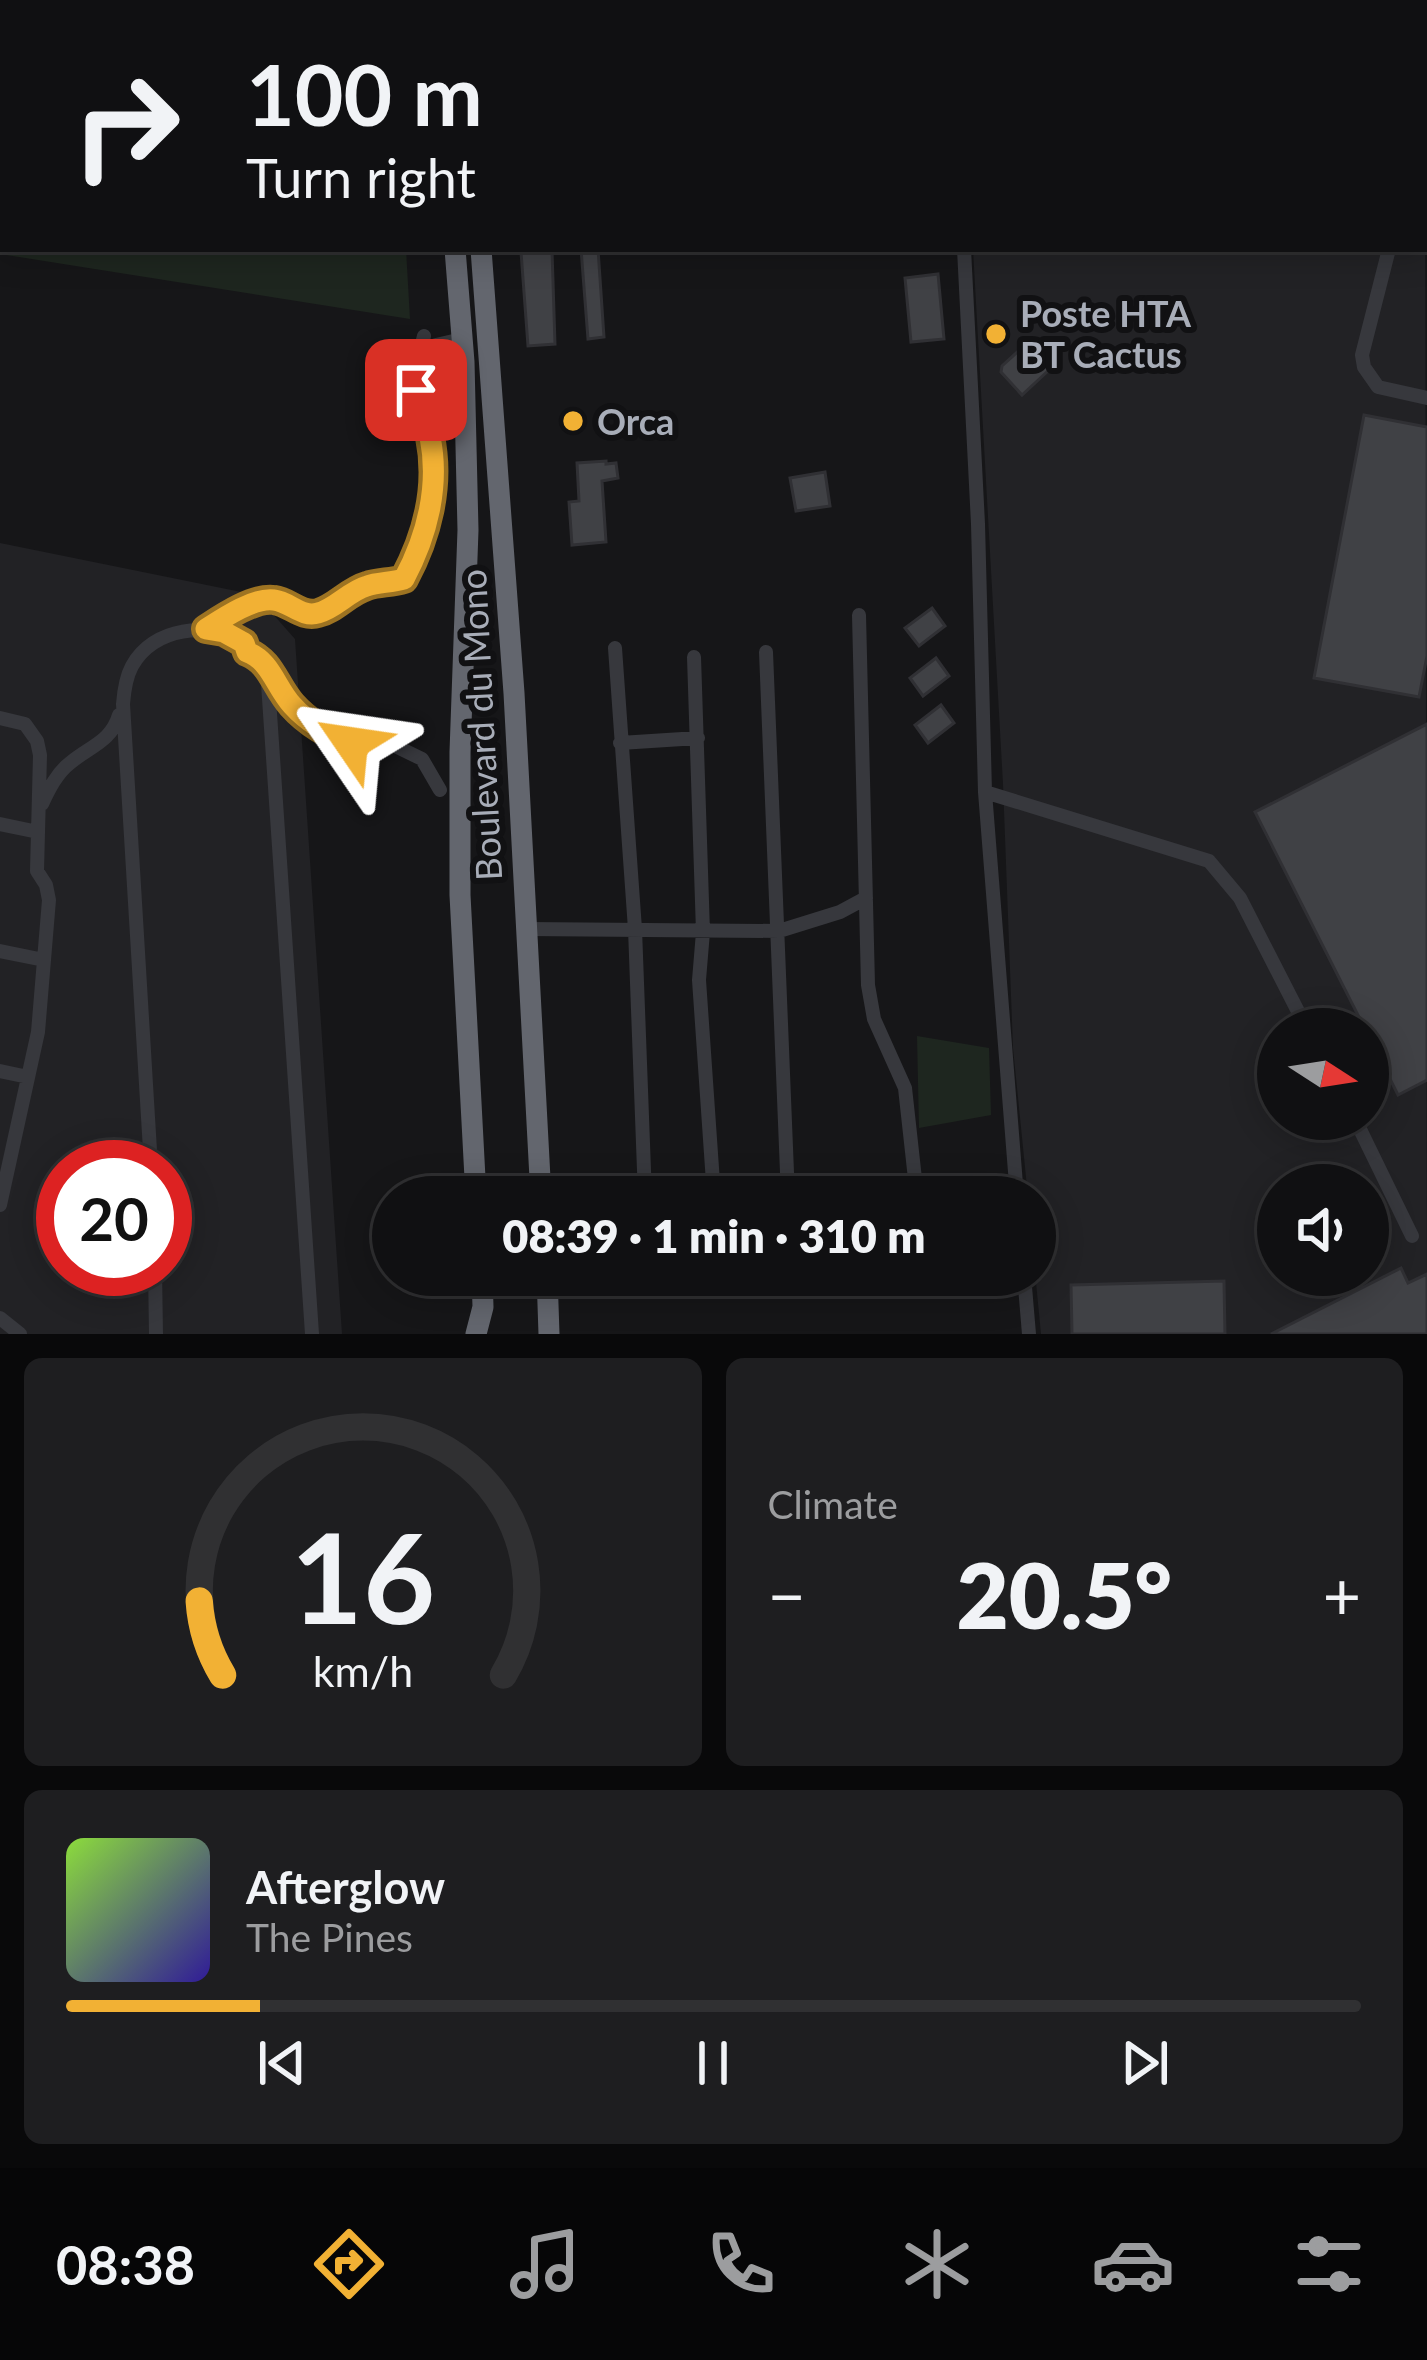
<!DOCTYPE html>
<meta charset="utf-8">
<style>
:root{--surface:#101012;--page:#1e1e20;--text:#f1f3f6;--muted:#9c9d9f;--line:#303032;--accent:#f2b134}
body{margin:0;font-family:Lato,sans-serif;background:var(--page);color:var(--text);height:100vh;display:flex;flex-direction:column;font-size:45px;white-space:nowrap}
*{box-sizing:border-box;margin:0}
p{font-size:39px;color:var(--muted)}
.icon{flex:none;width:66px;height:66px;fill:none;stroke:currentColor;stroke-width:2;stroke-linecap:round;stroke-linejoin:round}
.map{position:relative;height:1334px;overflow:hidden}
.side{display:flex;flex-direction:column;gap:24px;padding:24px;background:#09090a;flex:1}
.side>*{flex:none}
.guide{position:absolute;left:0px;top:0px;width:1428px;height:252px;box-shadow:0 6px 30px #0003,0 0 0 3px var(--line);background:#101012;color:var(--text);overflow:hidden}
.needle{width:78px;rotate:102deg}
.controls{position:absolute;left:1257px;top:1008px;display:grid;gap:24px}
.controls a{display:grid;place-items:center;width:132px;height:132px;border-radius:50%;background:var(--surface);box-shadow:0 6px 30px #0003,0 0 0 3px var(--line);font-size:60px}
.speed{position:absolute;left:36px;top:1140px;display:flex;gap:24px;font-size:60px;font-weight:700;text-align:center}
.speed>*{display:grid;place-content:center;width:156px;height:156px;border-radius:50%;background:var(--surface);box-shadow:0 6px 30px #0003,0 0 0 3px var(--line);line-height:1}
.speed .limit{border:18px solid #d22;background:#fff;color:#111}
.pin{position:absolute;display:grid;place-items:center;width:102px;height:102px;color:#fff;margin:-51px;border-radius:24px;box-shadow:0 6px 18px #0006}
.me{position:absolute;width:132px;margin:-66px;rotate:302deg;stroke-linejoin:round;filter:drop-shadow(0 0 9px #0008)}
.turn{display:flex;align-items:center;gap:42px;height:252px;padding:0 48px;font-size:54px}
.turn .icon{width:156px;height:156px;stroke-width:2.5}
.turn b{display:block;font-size:84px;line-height:102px}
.big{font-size:90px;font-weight:800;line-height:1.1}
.side .widget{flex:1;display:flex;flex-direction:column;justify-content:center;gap:18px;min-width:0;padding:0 42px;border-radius:18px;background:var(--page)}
.side .dial{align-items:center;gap:0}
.dial svg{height:312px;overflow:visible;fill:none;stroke:var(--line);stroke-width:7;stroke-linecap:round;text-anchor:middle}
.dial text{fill:var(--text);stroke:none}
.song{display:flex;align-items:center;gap:36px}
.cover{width:144px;height:144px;border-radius:18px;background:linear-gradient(135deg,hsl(90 70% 55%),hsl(250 70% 35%))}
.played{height:12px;border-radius:6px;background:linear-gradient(90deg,var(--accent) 15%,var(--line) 15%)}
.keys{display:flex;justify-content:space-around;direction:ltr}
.heat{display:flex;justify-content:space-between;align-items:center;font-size:66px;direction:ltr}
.side .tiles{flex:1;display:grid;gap:24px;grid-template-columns:1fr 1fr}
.widget:last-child{grid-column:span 2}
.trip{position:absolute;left:372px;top:1176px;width:684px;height:120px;border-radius:60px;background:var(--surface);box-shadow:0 6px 30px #0003,0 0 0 3px var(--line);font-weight:800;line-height:120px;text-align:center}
.tab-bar{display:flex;height:192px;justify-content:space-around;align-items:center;background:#060607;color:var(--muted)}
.tab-bar .icon{width:84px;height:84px}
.tab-bar .selected{color:var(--accent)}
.tab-bar b{font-size:54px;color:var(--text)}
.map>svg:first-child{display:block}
.built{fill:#222225;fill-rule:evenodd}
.green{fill:#1e261f}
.building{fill:#404145;stroke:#303034;stroke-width:3}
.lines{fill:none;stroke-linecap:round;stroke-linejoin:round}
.path{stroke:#3d3f44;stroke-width:3;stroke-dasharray:6 9;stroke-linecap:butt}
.minor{stroke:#37383d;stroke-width:14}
.highway{stroke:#63666e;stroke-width:21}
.route-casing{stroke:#9d7322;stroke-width:30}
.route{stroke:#f2b134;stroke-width:21}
.poi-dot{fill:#f2b134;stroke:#111113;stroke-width:4.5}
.labels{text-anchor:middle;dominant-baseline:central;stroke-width:12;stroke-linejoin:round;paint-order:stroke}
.poi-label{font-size:36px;font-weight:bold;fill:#a8adb8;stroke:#111113;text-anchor:start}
.street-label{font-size:36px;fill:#a8adb8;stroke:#111113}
</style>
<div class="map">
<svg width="1427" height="1334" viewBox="0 0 1427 1334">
<rect width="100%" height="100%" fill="#161618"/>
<path class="built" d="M 1425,110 L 1427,1334 L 1041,1334 L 1035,1272 L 1035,1197 L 1028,1197 L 1013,1048 L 1003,784 L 973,249 L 1425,249 ZM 1278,1029 L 1368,1029 L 1368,1119 L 1278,1119 ZM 1278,1185 L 1368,1185 L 1368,1275 L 1278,1275 Z
M 0,543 L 256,595 L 295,639 L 342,1334 L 0,1334 ZM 63,1167 L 165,1167 L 165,1269 L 63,1269 Z"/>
<path class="green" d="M 0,0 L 391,0 L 392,3 L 3,3 L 3,249 L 406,249 L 410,319 L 0,254 Z
M 917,1036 L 989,1048 L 991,1115 L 919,1128 Z"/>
<path class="building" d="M 581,249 L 598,249 L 604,337 L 588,339 Z
M 552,250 L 555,344 L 528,346 L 521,252 Z
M 938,274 L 944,339 L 911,342 L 905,278 Z
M 1025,345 L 1049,370 L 1022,395 L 1001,372 L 1002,366 Z
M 1364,415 L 1427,427 L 1427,656 L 1419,697 L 1314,678 Z
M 606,461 L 606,464 L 616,463 L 618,478 L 602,481 L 606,542 L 572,545 L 569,502 L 579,501 L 577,463 Z
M 825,472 L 830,506 L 796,511 L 790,478 Z
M 932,608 L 945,626 L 919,646 L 905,628 Z
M 936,658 L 949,676 L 923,696 L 910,678 Z
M 941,705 L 954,723 L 928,743 L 915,725 Z
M 1427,724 L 1427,1080 L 1398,1095 L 1368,1035 L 1368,1029 L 1365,1029 L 1255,812 Z
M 1401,1268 L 1408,1283 L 1427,1274 L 1427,1334 L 1271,1334 Z
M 1224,1281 L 1225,1334 L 1072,1334 L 1071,1285 Z"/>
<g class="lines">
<path class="path" d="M 188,0 L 192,3
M 0,192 L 3,193"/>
<path class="minor" d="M 238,0 L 238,3
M 523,0 L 524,3
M 805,0 L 838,3
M 567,3 L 568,0
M 951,3 L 951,0
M 1093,3 L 1094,0
M 1257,3 L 1257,0
M 1425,103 L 1427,104
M 964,249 L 978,524 L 985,792 L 1017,1197
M 1389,249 L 1362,355 L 1364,367 L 1378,387 L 1427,398
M 419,354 L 436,345 L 462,339
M 859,615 L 868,985 L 874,1019 L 905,1088 L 917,1197
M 206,629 L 234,611 L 270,598 L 307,615 L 322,613 L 369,585 L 387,585 L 404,579 C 428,536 438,489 430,439 C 428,430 424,421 421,412 C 413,387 417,361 424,336
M 615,648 L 635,929 L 645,1197
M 766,652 L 788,1197
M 694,657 L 703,932 L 699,980 L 714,1197
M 267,669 L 312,1334
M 0,718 L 25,724 L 37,741 L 40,755 L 37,871 L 46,885 L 49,900 L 38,1032 L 0,1205
M 620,743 L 698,738
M 985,792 L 1209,861 L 1240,898 L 1307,1029
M 42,804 C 49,789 57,773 70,763 C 90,746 111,742 119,715
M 0,824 L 38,832
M 526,929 L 779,931 L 840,912 L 866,898
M 0,951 L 44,960
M 0,1071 L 28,1077
M 1355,1119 L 1412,1236
M 151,1167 L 123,704 C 124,691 126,677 132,666 C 153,627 209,621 244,643 L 247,652 L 262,658 L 293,707 L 328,736 L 351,743 L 377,740 L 387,742 L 422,759 L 440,790
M 644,1185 L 787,1190
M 155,1269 L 156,1334
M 1024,1275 L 1029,1334
M 0,1318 L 20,1334"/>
<path class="highway" d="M 438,0 L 438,3
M 464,0 L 464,3
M 455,249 L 464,362 L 468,530 L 460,752 L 460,895 L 476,1197
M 481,249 L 514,693 L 541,1197
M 547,1275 L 549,1334
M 476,1334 L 483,1307 L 482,1275"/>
</g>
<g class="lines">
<defs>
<path id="route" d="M 351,743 C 330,736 307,722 292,705 C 275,686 271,661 247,652 L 244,643 L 224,632 L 206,629 C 223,618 254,597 274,600 C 290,602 302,618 318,613 C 335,609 349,591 367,586 C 378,582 391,583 404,579 C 427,536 440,486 430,437 C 426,421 419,406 416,390"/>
</defs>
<use href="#route" class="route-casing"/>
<use href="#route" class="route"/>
</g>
<g class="poi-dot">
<circle cx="996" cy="334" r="12"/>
<circle cx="573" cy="421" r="12"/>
</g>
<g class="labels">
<g class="poi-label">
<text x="1020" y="313">Poste HTA<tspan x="1020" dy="41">BT Cactus</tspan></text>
<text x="597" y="421">Orca</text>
</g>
<g class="street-label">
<text transform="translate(480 725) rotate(-93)">Boulevard du Mono</text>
</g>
</g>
</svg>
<div class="controls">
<a><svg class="needle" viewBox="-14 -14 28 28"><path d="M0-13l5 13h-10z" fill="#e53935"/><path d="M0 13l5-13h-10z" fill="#9c9d9f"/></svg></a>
<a><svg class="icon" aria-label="sound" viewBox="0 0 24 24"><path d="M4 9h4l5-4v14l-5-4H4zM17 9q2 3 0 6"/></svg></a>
</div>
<div class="speed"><div class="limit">20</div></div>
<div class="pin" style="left:416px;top:390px;background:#d93025"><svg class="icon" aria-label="arrive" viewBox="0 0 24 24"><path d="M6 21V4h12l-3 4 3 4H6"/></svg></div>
<svg class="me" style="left:351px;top:743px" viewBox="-20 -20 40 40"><path d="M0-17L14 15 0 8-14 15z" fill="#f2b134" stroke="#fff" stroke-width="4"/></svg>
<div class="trip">08:39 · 1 min · 310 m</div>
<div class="guide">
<div class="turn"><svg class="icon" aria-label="right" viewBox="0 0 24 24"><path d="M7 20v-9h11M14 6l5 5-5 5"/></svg><div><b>100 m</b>Turn right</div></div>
</div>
</div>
<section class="side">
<div class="tiles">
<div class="widget dial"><svg viewBox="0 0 100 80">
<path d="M14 69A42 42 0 1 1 86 69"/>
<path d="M14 69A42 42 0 0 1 8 50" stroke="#f2b134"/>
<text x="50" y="56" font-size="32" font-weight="700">16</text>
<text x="50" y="72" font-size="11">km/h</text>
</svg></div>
<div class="widget"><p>Climate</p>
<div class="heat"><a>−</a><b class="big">20.5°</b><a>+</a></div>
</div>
<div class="widget">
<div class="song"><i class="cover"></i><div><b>Afterglow</b><p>The Pines</p></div></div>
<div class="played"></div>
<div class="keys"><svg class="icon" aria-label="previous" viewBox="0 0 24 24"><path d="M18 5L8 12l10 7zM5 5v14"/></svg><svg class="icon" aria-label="pause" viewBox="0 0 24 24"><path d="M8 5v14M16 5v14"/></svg><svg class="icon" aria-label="next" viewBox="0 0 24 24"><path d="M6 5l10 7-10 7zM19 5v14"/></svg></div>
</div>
</div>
</section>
<nav class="tab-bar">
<b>08:38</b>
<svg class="icon selected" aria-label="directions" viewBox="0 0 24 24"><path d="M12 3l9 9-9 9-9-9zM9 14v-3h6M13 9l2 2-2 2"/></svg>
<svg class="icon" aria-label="music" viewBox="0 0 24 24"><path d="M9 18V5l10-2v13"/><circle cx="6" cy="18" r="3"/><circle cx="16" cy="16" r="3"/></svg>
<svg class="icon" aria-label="phone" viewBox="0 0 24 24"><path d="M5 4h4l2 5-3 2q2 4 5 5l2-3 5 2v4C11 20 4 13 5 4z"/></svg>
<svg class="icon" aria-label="climate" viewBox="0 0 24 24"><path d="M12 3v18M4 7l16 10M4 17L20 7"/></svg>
<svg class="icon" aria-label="car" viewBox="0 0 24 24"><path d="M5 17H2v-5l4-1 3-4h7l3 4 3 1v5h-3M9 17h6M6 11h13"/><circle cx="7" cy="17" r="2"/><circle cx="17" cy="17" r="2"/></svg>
<svg class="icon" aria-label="filters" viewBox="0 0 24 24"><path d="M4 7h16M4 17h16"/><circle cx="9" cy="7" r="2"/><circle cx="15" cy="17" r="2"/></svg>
</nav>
